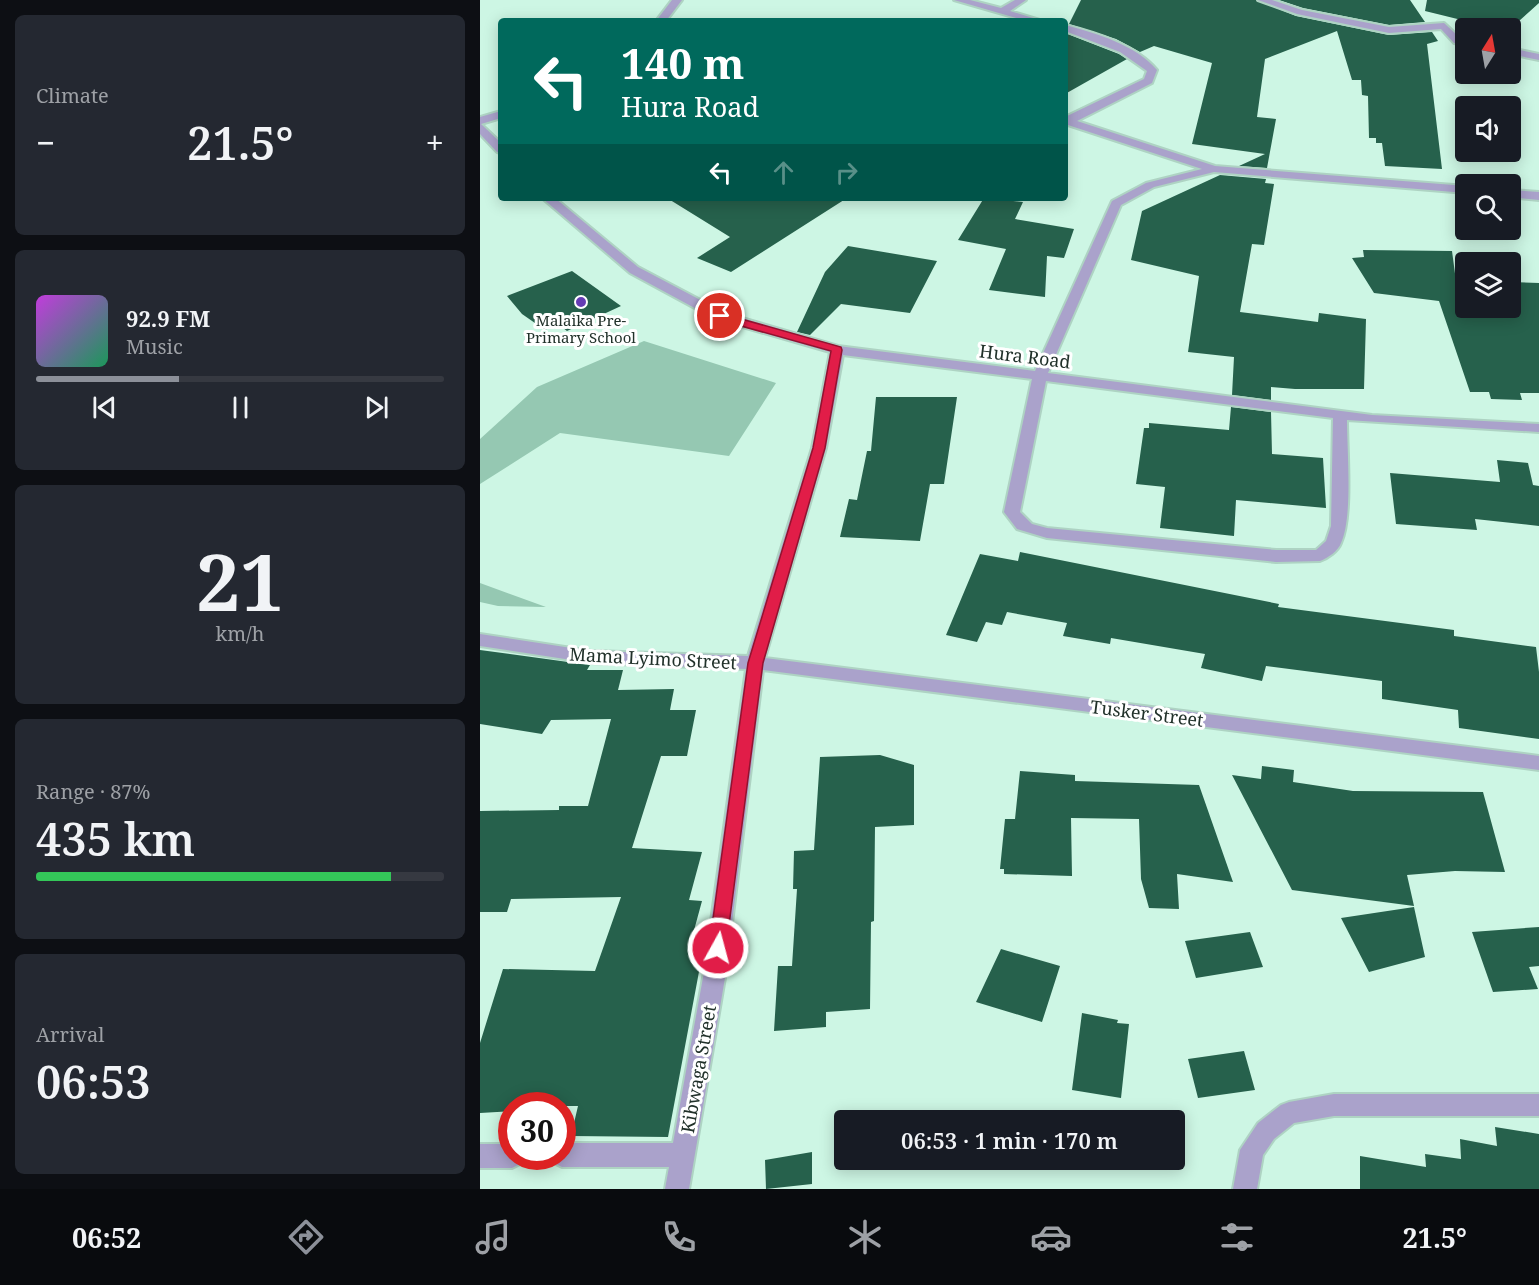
<!DOCTYPE html>
<meta charset="utf-8">
<style>
:root{--surface:#171b24;--page:#242831;--text:#f1f3f6;--muted:#9ea1a6;--line:#363941;--accent:#8c9099}
body{margin:0;font-family:"Noto Serif",serif;background:var(--page);color:var(--text);height:100vh;display:flex;flex-direction:column;font-size:22px;white-space:nowrap}
*{box-sizing:border-box;margin:0}
p{font-size:20px;color:var(--muted)}
.icon{flex:none;width:33px;height:33px;fill:none;stroke:currentColor;stroke-width:2;stroke-linecap:round;stroke-linejoin:round}
.map{position:relative;flex:1;overflow:hidden}
.sheet{display:flex;flex-direction:column;gap:15px;padding:15px;background:#0d0f14;width:480px}
.sheet>*{flex:none}
.top-card{position:absolute;left:18px;top:18px;width:570px;height:183px;border-radius:6px;box-shadow:0 3px 15px #0003;background:#00695c;color:#fff;overflow:hidden}
.needle{width:39px;rotate:11deg}
.tools{position:absolute;left:975px;top:18px;display:grid;gap:12px}
.tools a{display:grid;place-items:center;width:66px;height:66px;border-radius:6px;background:var(--surface);box-shadow:0 3px 15px #0003;font-size:30px}
.speed{position:absolute;left:18px;top:1092px;display:flex;gap:12px;font-size:30px;font-weight:700;text-align:center}
.speed>*{display:grid;place-content:center;width:78px;height:78px;border-radius:50%;background:var(--surface);box-shadow:0 3px 15px #0003;line-height:1}
.speed .limit{border:9px solid #d22;background:#fff;color:#111}
.pin{position:absolute;display:grid;place-items:center;width:51px;height:51px;color:#fff;margin:-26px;border:3px solid #fff;border-radius:50%;box-shadow:0 2px 6px #0007}
.me{position:absolute;width:66px;margin:-33px;rotate:7deg;stroke-linejoin:round;filter:drop-shadow(0 0 4px #0008)}
.turn{display:flex;align-items:center;gap:21px;height:126px;padding:0 24px;font-size:27px}
.turn .icon{width:78px;height:78px;stroke-width:2.5}
.turn b{display:block;font-size:42px;line-height:51px}
.lanes{display:flex;align-items:center;height:57px;padding:0 24px;background:#0003;justify-content:center;gap:30px;direction:ltr}
.lanes .off{opacity:.35}
.big{font-size:45px;font-weight:600;line-height:1.1}
.sheet .card{flex:1;display:flex;flex-direction:column;justify-content:center;gap:9px;min-width:0;padding:0 21px;border-radius:9px;background:var(--page)}
.sheet .dial{align-items:center;gap:0}
.dial b{font-size:78px;line-height:1}
.song{display:flex;align-items:center;gap:18px}
.cover{width:72px;height:72px;border-radius:9px;background:linear-gradient(135deg,hsl(290 70% 55%),hsl(150 70% 35%))}
.played{height:6px;border-radius:3px;background:linear-gradient(90deg,var(--accent) 35%,var(--line) 35%)}
.keys{display:flex;justify-content:space-around;direction:ltr}
.heat{display:flex;justify-content:space-between;align-items:center;font-size:33px;direction:ltr}
.charge{height:9px;border-radius:4px;background:linear-gradient(90deg,#34c759 87%,var(--line) 0)}
.trip{position:absolute;left:354px;top:1110px;width:351px;height:60px;border-radius:6px;background:var(--surface);box-shadow:0 3px 15px #0003;font-weight:600;line-height:60px;text-align:center}
.tabs{display:flex;height:96px;justify-content:space-around;align-items:center;background:#090b0e;color:var(--muted)}
.tabs .icon{width:42px;height:42px}
.tabs .selected{color:var(--accent)}
.tabs b{font-size:27px;color:var(--text)}
main{display:flex;flex:1;min-height:0}
.map>svg:first-child{display:block}
.green{fill:#95c8b2}
.building{fill:#26614c}
.lines{fill:none;stroke-linecap:round;stroke-linejoin:round}
.minor-casing{stroke:#aed3c3;stroke-width:4}
.minor{fill:#aaa2cb;fill-rule:evenodd}
.route{fill:#e11d48;stroke:#92132f;stroke-width:1.5}
.poi-dot{fill:#653cb4;stroke:#fff;stroke-width:2}
.labels{text-anchor:middle;dominant-baseline:central;stroke-width:6;stroke-linejoin:round;paint-order:stroke}
.far-poi-label{font-size:15px;fill:#21312a;stroke:#fff}
.street-label{font-size:18px;fill:#21312a;stroke:#fff}
</style>
<main>
<section class="sheet">
<div class="card"><p>Climate</p>
<div class="heat"><a>−</a><b class="big">21.5°</b><a>+</a></div>
</div>
<div class="card">
<div class="song"><i class="cover"></i><div><b>92.9 FM</b><p>Music</p></div></div>
<div class="played"></div>
<div class="keys"><svg class="icon" aria-label="previous" viewBox="0 0 24 24"><path d="M18 5L8 12l10 7zM5 5v14"/></svg><svg class="icon" aria-label="pause" viewBox="0 0 24 24"><path d="M8 5v14M16 5v14"/></svg><svg class="icon" aria-label="next" viewBox="0 0 24 24"><path d="M6 5l10 7-10 7zM19 5v14"/></svg></div>
</div>
<div class="card dial"><b>21</b><p>km/h</p></div>
<div class="card"><p>Range · 87%</p><b class="big">435 km</b><div class="charge"></div></div>
<div class="card"><p>Arrival</p><b class="big">06:53</b></div>
</section>
<div class="map">
<svg width="1059" height="1189" viewBox="0 0 1059 1189">
<rect width="100%" height="100%" fill="#cdf6e4"/>
<path class="green" d="M 164,341 L 296,383 L 249,456 L 80,433 L 0,484 L 0,439 L 57,387 Z
M 0,583 L 66,607 L 18,606 L 0,602 Z"/>
<path class="building" d="M 601,0 L 776,0 L 816,16 L 909,35 L 952,32 L 958,41 L 947,44 L 962,169 L 905,166 L 902,143 L 896,143 L 896,138 L 889,138 L 888,96 L 882,95 L 881,80 L 872,80 L 857,31 L 785,59 L 777,117 L 796,119 L 787,168 L 759,166 L 785,154 L 712,144 L 732,63 L 674,46 L 660,52 L 636,39 L 589,24 Z
M 799,0 L 930,0 L 945,22 L 909,25 L 823,8 Z
M 947,0 L 1059,0 L 1059,3 L 1030,29 L 1014,28 L 945,11 Z
M 585,33 L 639,54 L 647,59 L 585,94 Z
M 740,175 L 786,179 L 785,183 L 794,184 L 784,245 L 772,244 L 760,312 L 838,322 L 839,313 L 886,319 L 884,389 L 815,389 L 791,387 L 791,400 L 752,395 L 754,357 L 708,352 L 719,276 L 651,260 L 662,211 Z
M 187,198 L 367,198 L 251,272 L 217,258 L 250,237 Z
M 504,198 L 543,202 L 535,219 L 594,229 L 584,258 L 567,256 L 565,297 L 509,290 L 526,249 L 478,240 Z
M 368,246 L 457,261 L 430,313 L 361,304 L 330,335 L 317,332 L 345,272 Z
M 883,250 L 972,251 L 976,281 L 986,281 L 986,308 L 1030,308 L 1030,282 L 1059,283 L 1059,393 L 1040,393 L 1042,400 L 1011,399 L 1009,392 L 990,392 L 959,301 L 894,293 L 872,258 L 884,257 Z
M 92,271 L 141,306 L 87,331 L 78,324 L 65,330 L 42,314 L 27,296 Z
M 396,397 L 477,397 L 464,484 L 450,484 L 440,541 L 360,537 L 369,499 L 377,500 L 387,451 L 391,451 Z
M 751,407 L 791,412 L 792,454 L 843,458 L 846,508 L 756,500 L 754,536 L 680,528 L 685,487 L 656,484 L 664,428 L 669,428 L 669,423 L 749,430 Z
M 1017,460 L 1048,463 L 1053,485 L 1059,486 L 1059,526 L 995,519 L 997,530 L 916,524 L 910,473 L 1020,482 Z
M 540,552 L 799,604 L 798,607 L 974,630 L 974,636 L 1056,647 L 1059,672 L 1059,739 L 979,728 L 978,710 L 902,699 L 902,681 L 786,666 L 782,681 L 721,668 L 725,654 L 631,638 L 630,644 L 583,636 L 587,623 L 527,612 L 522,625 L 506,622 L 497,642 L 466,635 L 500,554 L 538,561 Z
M 0,650 L 110,665 L 107,670 L 143,670 L 138,690 L 194,689 L 190,710 L 216,710 L 207,756 L 181,756 L 152,848 L 222,852 L 209,900 L 222,901 L 210,945 L 224,945 L 188,1137 L 91,1136 L 98,1106 L 32,1106 L 32,1111 L 0,1113 L 0,1043 L 23,969 L 115,971 L 141,897 L 31,899 L 27,912 L 0,912 L 0,811 L 79,810 L 79,806 L 108,806 L 131,719 L 71,720 L 62,734 L 0,724 Z
M 400,755 L 434,765 L 434,825 L 395,827 L 394,921 L 391,922 L 390,1009 L 346,1012 L 346,1027 L 294,1031 L 298,966 L 312,966 L 317,889 L 313,889 L 314,851 L 334,850 L 340,757 Z
M 782,766 L 814,770 L 813,782 L 873,791 L 1003,792 L 1025,872 L 975,871 L 927,875 L 934,906 L 812,890 L 752,775 L 781,779 Z
M 540,771 L 595,775 L 595,781 L 719,785 L 753,882 L 697,874 L 699,909 L 669,908 L 661,879 L 659,819 L 591,818 L 592,876 L 524,874 L 524,869 L 520,869 L 525,819 L 535,819 Z
M 934,907 L 945,957 L 889,972 L 861,918 Z
M 1059,927 L 1059,966 L 1049,967 L 1058,989 L 1013,992 L 992,932 Z
M 770,932 L 783,967 L 716,978 L 705,941 Z
M 521,949 L 580,966 L 562,1022 L 496,1002 Z
M 602,1013 L 638,1020 L 637,1023 L 649,1024 L 641,1098 L 592,1090 Z
M 764,1051 L 775,1090 L 718,1098 L 708,1059 Z
M 1015,1127 L 1059,1134 L 1059,1189 L 880,1189 L 880,1156 L 946,1167 L 945,1154 L 981,1159 L 980,1139 L 1017,1146 Z
M 332,1152 L 332,1184 L 286,1189 L 285,1160 Z"/>
<g class="lines">
<defs>
<path id="minor" d="M 192,0 L 202,0 L 186,21 L 176,21 Z
M 474,0 L 490,0 L 521,8 L 535,0 L 546,0 L 530,11 L 563,21 L 547,21 Z
M 778,0 L 792,0 L 822,10 L 909,27 L 964,23 L 980,38 L 986,39 L 986,45 L 974,43 L 961,29 L 909,33 L 817,14 Z
M 585,25 C 616,33 656,45 677,70 L 672,83 L 597,121 L 735,166 L 986,186 L 986,193 L 734,172 L 674,187 L 641,205 L 568,373 L 892,415 L 1059,424 L 1059,432 L 867,420 C 867,451 873,517 861,543 C 858,551 848,558 840,561 L 796,562 L 567,538 L 537,529 L 524,512 L 552,379 L 363,355 L 346,448 L 285,658 L 1059,756 L 1059,770 L 283,670 L 246,972 L 209,1189 L 185,1189 L 189,1167 L 82,1167 L 74,1163 L 71,1156 L 82,1156 L 82,1143 L 193,1143 L 224,972 L 266,669 L 111,663 L 0,646 L 0,634 L 111,651 L 268,656 L 332,448 L 350,352 L 235,319 L 150,273 L 62,198 L 75,198 L 158,267 L 245,313 L 358,346 L 555,371 L 632,201 L 666,183 L 722,169 L 585,124 L 585,117 L 664,79 L 667,71 L 640,52 L 585,31 ZM 566,381 L 853,418 L 851,526 L 846,541 L 836,550 L 796,550 L 567,528 L 552,524 L 540,512 Z
M 1030,48 L 1059,54 L 1059,60 L 1030,54 Z
M 21,111 L 21,118 L 1,124 L 21,143 L 21,153 L 17,152 L 0,134 L 0,117 Z
M 1030,190 L 1059,192 L 1059,200 L 1030,197 Z
M 854,1094 L 1059,1094 L 1059,1116 L 854,1116 L 814,1123 L 794,1139 L 783,1155 L 777,1189 L 753,1189 L 760,1150 L 778,1123 L 801,1105 L 809,1102 Z
M 0,1144 L 32,1144 L 32,1156 L 43,1156 L 40,1164 L 32,1168 L 0,1168 Z"/>
</defs>
<use href="#minor" class="minor-casing"/>
<use href="#minor" class="minor"/>
</g>
<path class="route" d="M 240,313 L 361,347 L 362,350 L 345,448 L 283,663 L 246,948 L 244,953 L 238,956 L 232,953 L 229,948 L 268,663 L 333,448 L 351,351 L 236,319 L 234,316 Z"/>
<circle class="poi-dot" cx="101" cy="302" r="6"/>
<g class="labels">
<g class="far-poi-label">
<text x="101" y="320">Malaika Pre-<tspan x="101" dy="17">Primary School</tspan></text>
</g>
<g class="street-label">
<text transform="translate(545 356) rotate(7)">Hura Road</text>
<text transform="translate(173 658) rotate(3)">Mama Lyimo Street</text>
<text transform="translate(667 713) rotate(7)">Tusker Street</text>
<text transform="translate(218 1069) rotate(-80)">Kibwaga Street</text>
</g>
</g>
</svg>
<div class="tools">
<a><svg class="needle" viewBox="-14 -14 28 28"><path d="M0-13l5 13h-10z" fill="#e53935"/><path d="M0 13l5-13h-10z" fill="#9ea1a6"/></svg></a>
<a><svg class="icon" aria-label="sound" viewBox="0 0 24 24"><path d="M4 9h4l5-4v14l-5-4H4zM17 9q2 3 0 6"/></svg></a>
<a><svg class="icon" aria-label="search" viewBox="0 0 24 24"><circle cx="10" cy="10" r="6"/><path d="M15 15l6 6"/></svg></a>
<a><svg class="icon" aria-label="layers" viewBox="0 0 24 24"><path d="M12 4l9 5-9 5-9-5zM3 14l9 5 9-5"/></svg></a>
</div>
<div class="speed"><div class="limit">30</div></div>
<div class="pin" style="left:240px;top:316px;background:#d93025"><svg class="icon" aria-label="arrive" viewBox="0 0 24 24"><path d="M6 21V4h12l-3 4 3 4H6"/></svg></div>
<svg class="me" style="left:238px;top:948px" viewBox="-20 -20 40 40"><circle r="17" fill="#e11d48" stroke="#fff" stroke-width="3"/><path d="M0-11L8 9 0 5-8 9z" fill="#fff"/></svg>
<div class="trip">06:53 · 1 min · 170 m</div>
<div class="top-card">
<div class="turn"><svg class="icon" aria-label="left" viewBox="0 0 24 24"><path d="M17 20v-9H6M10 6l-5 5 5 5"/></svg><div><b>140 m</b>Hura Road</div></div>
<div class="lanes"><svg class="icon" aria-label="left" viewBox="0 0 24 24"><path d="M17 20v-9H6M10 6l-5 5 5 5"/></svg><svg class="icon off" aria-label="ahead" viewBox="0 0 24 24"><path d="M12 20V5M6 11l6-6 6 6"/></svg><svg class="icon off" aria-label="right" viewBox="0 0 24 24"><path d="M7 20v-9h11M14 6l5 5-5 5"/></svg></div>
</div>
</div>
</main>
<nav class="tabs">
<b>06:52</b>
<svg class="icon selected" aria-label="directions" viewBox="0 0 24 24"><path d="M12 3l9 9-9 9-9-9zM9 14v-3h6M13 9l2 2-2 2"/></svg>
<svg class="icon" aria-label="music" viewBox="0 0 24 24"><path d="M9 18V5l10-2v13"/><circle cx="6" cy="18" r="3"/><circle cx="16" cy="16" r="3"/></svg>
<svg class="icon" aria-label="phone" viewBox="0 0 24 24"><path d="M5 4h4l2 5-3 2q2 4 5 5l2-3 5 2v4C11 20 4 13 5 4z"/></svg>
<svg class="icon" aria-label="climate" viewBox="0 0 24 24"><path d="M12 3v18M4 7l16 10M4 17L20 7"/></svg>
<svg class="icon" aria-label="car" viewBox="0 0 24 24"><path d="M5 17H2v-5l4-1 3-4h7l3 4 3 1v5h-3M9 17h6M6 11h13"/><circle cx="7" cy="17" r="2"/><circle cx="17" cy="17" r="2"/></svg>
<svg class="icon" aria-label="filters" viewBox="0 0 24 24"><path d="M4 7h16M4 17h16"/><circle cx="9" cy="7" r="2"/><circle cx="15" cy="17" r="2"/></svg>
<b>21.5°</b>
</nav>
